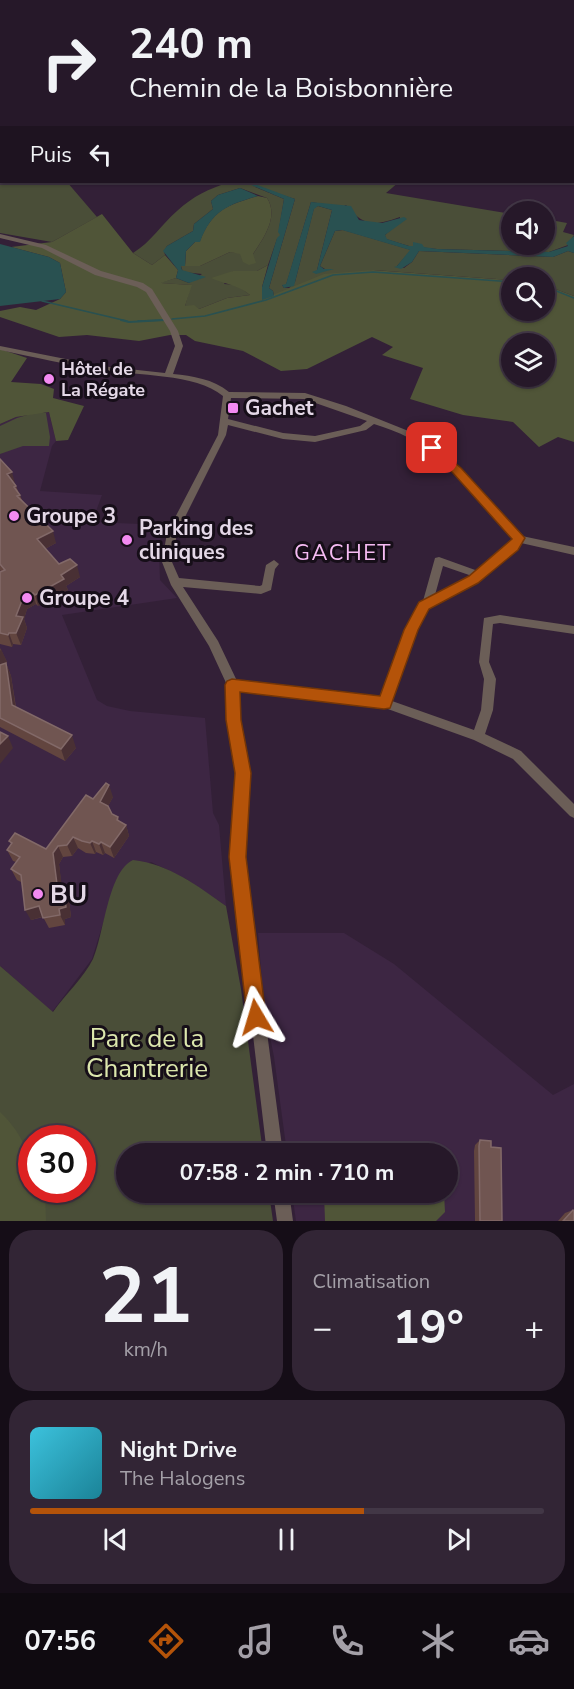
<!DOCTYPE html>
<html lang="fr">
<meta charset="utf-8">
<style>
:root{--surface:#261829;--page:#322535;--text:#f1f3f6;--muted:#a4a0a8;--line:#423746;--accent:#b45309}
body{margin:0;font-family:"Nunito Sans",sans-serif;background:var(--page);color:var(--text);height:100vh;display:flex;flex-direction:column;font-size:22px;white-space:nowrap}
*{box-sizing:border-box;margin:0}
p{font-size:20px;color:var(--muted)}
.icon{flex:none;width:33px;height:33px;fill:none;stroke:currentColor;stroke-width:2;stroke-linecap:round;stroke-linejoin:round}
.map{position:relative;height:1221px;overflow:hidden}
.side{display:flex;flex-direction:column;gap:9px;padding:9px;background:#150d17;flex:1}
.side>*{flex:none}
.hud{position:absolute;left:0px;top:0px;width:574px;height:183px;box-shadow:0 2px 4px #0004,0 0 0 2px var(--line);background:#261829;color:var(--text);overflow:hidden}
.buttons{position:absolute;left:501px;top:201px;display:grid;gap:12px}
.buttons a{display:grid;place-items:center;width:54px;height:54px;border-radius:50%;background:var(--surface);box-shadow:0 2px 4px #0004,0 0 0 2px var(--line);font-size:30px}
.speed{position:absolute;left:18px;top:1125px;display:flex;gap:12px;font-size:30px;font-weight:700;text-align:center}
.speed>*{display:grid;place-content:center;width:78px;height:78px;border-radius:50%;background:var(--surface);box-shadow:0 2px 4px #0004,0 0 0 2px var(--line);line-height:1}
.speed .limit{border:9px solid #d22;background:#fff;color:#111}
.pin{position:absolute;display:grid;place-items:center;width:51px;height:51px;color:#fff;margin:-26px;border-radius:12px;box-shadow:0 3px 9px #0006}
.me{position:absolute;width:66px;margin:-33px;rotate:353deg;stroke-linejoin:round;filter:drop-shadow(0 0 4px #0008)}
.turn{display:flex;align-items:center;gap:21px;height:126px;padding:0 30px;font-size:27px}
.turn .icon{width:78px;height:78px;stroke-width:2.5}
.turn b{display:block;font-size:42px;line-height:51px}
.then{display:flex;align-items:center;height:57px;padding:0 30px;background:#0003;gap:12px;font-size:22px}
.big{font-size:45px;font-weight:700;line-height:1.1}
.side .widget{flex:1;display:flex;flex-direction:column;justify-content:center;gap:9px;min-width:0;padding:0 21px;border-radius:24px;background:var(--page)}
.side .dial{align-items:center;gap:0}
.dial b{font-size:78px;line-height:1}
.song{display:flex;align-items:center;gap:18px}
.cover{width:72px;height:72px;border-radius:9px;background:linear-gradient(135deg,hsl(190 70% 55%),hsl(190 70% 35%))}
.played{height:6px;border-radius:3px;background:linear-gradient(90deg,var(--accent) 65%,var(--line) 65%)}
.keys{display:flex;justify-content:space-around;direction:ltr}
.heat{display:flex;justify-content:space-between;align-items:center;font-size:33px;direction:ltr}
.side .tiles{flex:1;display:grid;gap:9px;grid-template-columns:1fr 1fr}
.widget:last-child{grid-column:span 2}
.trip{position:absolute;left:116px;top:1143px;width:342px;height:60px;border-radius:30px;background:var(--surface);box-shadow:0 2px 4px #0004,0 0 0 2px var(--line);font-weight:700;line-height:60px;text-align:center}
.dock{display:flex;height:96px;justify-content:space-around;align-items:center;background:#0f0a10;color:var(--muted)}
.dock .icon{width:42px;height:42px}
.dock .on{color:var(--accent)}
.dock b{font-size:27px;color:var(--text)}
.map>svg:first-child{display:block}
.built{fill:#3d2643}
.green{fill:#4a4e38;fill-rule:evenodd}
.forest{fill:#505538;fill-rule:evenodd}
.water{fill:#295151}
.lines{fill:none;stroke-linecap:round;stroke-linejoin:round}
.stream-far1{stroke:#295151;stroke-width:1.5}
.stream{stroke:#295151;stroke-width:2}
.minor{fill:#6b5e57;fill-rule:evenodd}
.wall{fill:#62453f}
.shaded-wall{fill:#493034}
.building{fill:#705551;stroke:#826968;stroke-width:1.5}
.route{fill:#b45309;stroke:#753606;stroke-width:1.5}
.poi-dot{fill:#f38af1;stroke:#160e18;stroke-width:2}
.labels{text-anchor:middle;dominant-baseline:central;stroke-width:6;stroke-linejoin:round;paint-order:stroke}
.far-poi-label{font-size:18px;font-weight:bold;fill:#e4d8e7;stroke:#160e18;text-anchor:start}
.poi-label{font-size:21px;font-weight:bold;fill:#e4d8e7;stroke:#160e18;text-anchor:start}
.neighbourhood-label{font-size:22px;letter-spacing:1.5px;fill:#f6bbf3;stroke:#160e18}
.near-poi-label{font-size:26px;font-weight:bold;fill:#e4d8e7;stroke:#160e18;text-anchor:start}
.near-park-label{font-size:26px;fill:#dce7ad;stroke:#160e18}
</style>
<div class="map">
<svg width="574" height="1221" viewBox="0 0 574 1221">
<rect width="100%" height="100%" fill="#332037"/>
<path class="built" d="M 49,412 L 56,441 L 52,446 L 40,491 L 102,495 L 92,522 L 164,525 L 159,545 L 154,549 L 145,550 L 144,552 L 159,552 L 160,580 L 177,598 L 62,615 L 97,700 L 107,706 L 130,711 L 205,718 L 213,813 L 219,825 L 226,906 L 186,879 L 151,862 L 116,881 L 92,959 L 52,1012 L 0,966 L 0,424 L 16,417 Z
M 258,933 L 344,933 L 394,964 L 553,1095 L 574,1084 L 574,1221 L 296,1221 L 292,1193 L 447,1192 L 447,1154 L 287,1153 L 274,1057 L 264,1006 Z"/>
<path class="green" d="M 9,182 L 67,182 L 97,217 L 52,242 L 0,233 L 0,184 Z
M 229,182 L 399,182 L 386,193 L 511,214 L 512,244 L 544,244 L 545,219 L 567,223 L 563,232 L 574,235 L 568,245 L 549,252 L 437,249 L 409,246 L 386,239 L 385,235 L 400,222 L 400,217 C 375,226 364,227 346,205 L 342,207 L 311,202 L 286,285 L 282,285 L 284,288 L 289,288 L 295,282 L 314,208 L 318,206 L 332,210 L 317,270 L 325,269 L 320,266 L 335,231 L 343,230 L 411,250 L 397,266 L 404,268 L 412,262 L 419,251 L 553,257 L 568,251 L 574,253 L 574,296 L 545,285 L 544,278 L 512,278 L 511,280 L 373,270 L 274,296 L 273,291 L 269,288 L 295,199 L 253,186 L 284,199 L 279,229 L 281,235 L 277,239 L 268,265 L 257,271 L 233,271 L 224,284 L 237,285 L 250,295 L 227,298 L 199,309 L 185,306 L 191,285 L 159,283 L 176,278 L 189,283 L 202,274 L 183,272 L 181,266 L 200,266 L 230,252 L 253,254 C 264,238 279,216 267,198 L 240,188 L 218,195 L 211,201 L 213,209 L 194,224 L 193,231 L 167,246 L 164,251 L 165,255 L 152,265 L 133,253 C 151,242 162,224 177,211 C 193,196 209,189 229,182 Z
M 34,413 L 46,413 L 50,437 L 49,446 L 23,446 L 0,454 L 0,426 L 17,418 Z
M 133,860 C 169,864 198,886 226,906 L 241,989 L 263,1153 L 126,1154 L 126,1192 L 269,1193 L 273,1221 L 0,1221 L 0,966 L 53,1012 C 65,995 84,977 93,959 C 104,935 108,871 133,860 ZM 32,1138 L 82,1138 L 82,1190 L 32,1190 Z"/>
<path class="forest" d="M 258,196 L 267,198 C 279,216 264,238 253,254 L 256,263 L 249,265 L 243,262 L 240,254 L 230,252 L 200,266 L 185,266 L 186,251 L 195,242 L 200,241 C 212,210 228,205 258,196 Z
M 102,214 L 133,253 L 152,265 L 165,255 L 178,270 L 176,278 L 161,283 L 192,285 L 185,306 L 194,305 L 199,309 L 227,298 L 250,295 C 237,284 226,285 211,278 L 233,271 L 257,271 L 268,265 L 262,287 L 263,299 L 324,274 L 373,270 L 511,280 L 512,310 L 544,310 L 545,285 L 574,296 L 574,442 L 558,437 L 539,447 L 513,422 L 463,415 L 410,399 L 423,368 L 382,355 L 393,347 L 372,337 L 307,369 L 281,371 L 243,351 L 195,341 L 186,335 L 170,335 L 139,341 L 87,335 L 59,337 L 0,317 L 0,311 L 20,307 L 36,310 L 60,299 L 66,292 L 60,263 L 49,257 L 11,247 L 52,242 ZM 512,344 L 544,344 L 544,376 L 512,376 Z
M 0,349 L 27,358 L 11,382 L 41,384 L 54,389 L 53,398 L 84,406 L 68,440 L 56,441 L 49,412 L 16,417 L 0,424 Z
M 0,1112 C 24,1135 32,1157 32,1190 L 44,1190 L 45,1193 L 46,1221 L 0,1221 Z
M 324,1193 L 444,1193 L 445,1212 L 436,1221 L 325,1221 Z"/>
<path class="water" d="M 18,0 L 361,0 L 363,1 L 20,2 Z
M 252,183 L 295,199 L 269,288 L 273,291 L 274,296 L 262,300 L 262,287 L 277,238 L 280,235 L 278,232 L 284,199 L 249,184 Z
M 240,188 L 258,196 C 228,205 212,210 200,242 L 195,242 L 186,251 L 185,266 L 181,266 L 182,270 L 206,277 L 189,283 L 176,278 L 178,270 L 163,251 L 167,246 L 193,231 L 194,224 L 213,209 L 211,201 L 218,195 Z
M 311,202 C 325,203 338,205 351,206 L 359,220 L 382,223 L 404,217 L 407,219 L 385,235 L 387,239 L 409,246 L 413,246 L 413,242 L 422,244 L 424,247 L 437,249 L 549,252 L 568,246 L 566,243 L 574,236 L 574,253 L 568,251 L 553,257 L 419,251 L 412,262 L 401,269 L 394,267 L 397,266 L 410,250 L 342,230 L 335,231 L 320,266 L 324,269 L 334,269 L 316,274 L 312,272 L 317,270 L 332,210 L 318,206 L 314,209 L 294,286 L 284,288 L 282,285 L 286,284 Z
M 0,244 L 49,257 L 60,263 L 66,292 L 60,299 L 0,306 Z"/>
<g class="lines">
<path class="stream-far1" d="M 544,286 L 574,298
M 42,301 L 127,321
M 172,319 L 205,316 L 266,300 L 333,275 L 373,272 L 512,282
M 138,321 L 165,320"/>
<path class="stream" d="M 121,320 L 129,322 L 165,320"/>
<path class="minor" d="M 364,0 L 371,2 L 365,2 Z
M 573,46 L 574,46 L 574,50 L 573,50 Z
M 574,68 L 574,72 L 573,73 L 573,69 Z
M 0,234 L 46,245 L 101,271 L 143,283 L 152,289 L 178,331 L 183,346 L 173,374 C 193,376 213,379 229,392 L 305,393 L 346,406 L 416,434 L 435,446 L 460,468 L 522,536 L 574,547 L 574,555 L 521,543 L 517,550 L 478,583 L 428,608 L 416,630 L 392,701 L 474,730 L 481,710 L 484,679 L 479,662 L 484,618 L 500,615 L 574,626 L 574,634 L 500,623 L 493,624 L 489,662 L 496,679 L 493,710 L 485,734 L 521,751 L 574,804 L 574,818 L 570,816 L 513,759 L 474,740 L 385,708 L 239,690 L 240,719 L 249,773 L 244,857 L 283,1154 L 267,1154 L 232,857 L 237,773 L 228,719 L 227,685 L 209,646 L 171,585 L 162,562 L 167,533 L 218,435 L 223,396 C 195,373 137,376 101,370 C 67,365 34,357 0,350 L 0,346 L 101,366 L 165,373 L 175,346 L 170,331 L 146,292 L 137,287 L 95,275 L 42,248 L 0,238 ZM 231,398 L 304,399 L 367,421 L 360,426 L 315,436 L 283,433 L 228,419 ZM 374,424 C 386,428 398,432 409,438 C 450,458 484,506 513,539 L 478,571 L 439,557 L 435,558 L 423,601 L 420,602 L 406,630 L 381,698 L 237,681 L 218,641 L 183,587 L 261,594 L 271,590 L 275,569 L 279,564 L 274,560 L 266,565 L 262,585 L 260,586 L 179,578 L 172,562 L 177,533 L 226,435 L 228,425 L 283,439 L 315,442 L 366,430 ZM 443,566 L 472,576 L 435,595 Z
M 273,1192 L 289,1192 L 293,1221 L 277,1221 Z"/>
</g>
<path class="wall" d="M 0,459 L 15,484 L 22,500 L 56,543 L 45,549 L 59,564 L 80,577 L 66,586 L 68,590 L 38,606 L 36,604 L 27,609 L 24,619 L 27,628 L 21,645 L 13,644 L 12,647 L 0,644 L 0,572 L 1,572 L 0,570 Z
M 0,648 L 7,662 L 6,663 L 11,676 L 16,707 L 76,748 L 65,761 L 0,727 Z
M 113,797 L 108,806 L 112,814 L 118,817 L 119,821 L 126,825 L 129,836 L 114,858 L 105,853 L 103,855 L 96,852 L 95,854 L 86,853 L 78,848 L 72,856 L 63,857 L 59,864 L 62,891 L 69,901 L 71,917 L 65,919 L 65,925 L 49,928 L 43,917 L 31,920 L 21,882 L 17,880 L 11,869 L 16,862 L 13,861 L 7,850 L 11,844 L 9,841 L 46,849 L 93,799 Z
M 480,1140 L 491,1147 L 502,1221 L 475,1221 L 474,1151 L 475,1145 Z
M 573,1210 L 574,1221 L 558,1221 L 565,1213 Z"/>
<path class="shaded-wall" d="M 12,472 L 15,484 L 10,486 L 7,474 Z
M 53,531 L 56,543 L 41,551 L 37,539 Z
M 77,565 L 80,577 L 66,586 L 68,590 L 38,606 L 35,595 L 61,575 Z
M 33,593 L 36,604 L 27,609 L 24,619 L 27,628 L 21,645 L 16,633 L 16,616 L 23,598 Z
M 9,633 L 13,644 L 12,647 L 8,635 Z
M 1,649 L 7,662 L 2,671 L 0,665 L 0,651 Z
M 6,663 L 11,676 L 17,717 L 12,705 Z
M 72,735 L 76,748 L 65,761 L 61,749 Z
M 8,736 L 13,748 L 0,764 L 0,744 Z
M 109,785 L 113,797 L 104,814 L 100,802 Z
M 126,825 L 129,836 L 114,858 L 110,847 Z
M 73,837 L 78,848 L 72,856 L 67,845 Z
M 92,841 L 96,852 L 95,854 L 90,843 Z
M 101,842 L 105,853 L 103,855 L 99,844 Z
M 58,846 L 63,857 L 59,864 L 64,902 L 58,892 L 53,853 Z
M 64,891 L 69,901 L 71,917 L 65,919 L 65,925 L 60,915 L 59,909 Z
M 39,906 L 45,916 L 31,920 L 25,910 Z"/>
<path class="building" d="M 0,459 L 12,472 L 7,474 L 16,486 L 14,487 L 20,495 L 17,496 L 53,531 L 37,539 L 59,564 L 70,559 L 77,565 L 61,575 L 64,579 L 35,595 L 33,593 L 23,598 L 16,616 L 23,617 L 16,633 L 9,633 L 8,635 L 0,633 L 0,572 L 5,570 L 0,564 Z
M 6,663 L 12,705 L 72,735 L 61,749 L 0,718 L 0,665 Z
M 0,732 L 8,736 L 0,744 Z
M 106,783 L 109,785 L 100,802 L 108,806 L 112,814 L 118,817 L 117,820 L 126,825 L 110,847 L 101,842 L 99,844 L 92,841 L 90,843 L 82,841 L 73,837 L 67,845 L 58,846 L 53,853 L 58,892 L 64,891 L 66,907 L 59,909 L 60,915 L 43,918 L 39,906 L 25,910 L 21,875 L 11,869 L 20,857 L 7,850 L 12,843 L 9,841 L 15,833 L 46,849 L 86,795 L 93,799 Z
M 480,1140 L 491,1141 L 491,1147 L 501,1148 L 502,1221 L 480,1221 L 479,1146 Z
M 573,1210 L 574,1211 L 574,1221 L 563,1221 Z"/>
<path class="route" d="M 432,444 L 461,468 L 525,538 L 518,550 L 478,583 L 429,609 L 418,630 L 390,708 L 384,709 L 240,692 L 241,720 L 251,773 L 246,857 L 266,1017 L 263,1024 L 256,1026 L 250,1024 L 247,1017 L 229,857 L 235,773 L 226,720 L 225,685 L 227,681 L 232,679 L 380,696 L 404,630 L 419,602 L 469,576 L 512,539 L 453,473 L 428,450 L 426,448 Z"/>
<g class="poi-dot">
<circle cx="49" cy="379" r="6"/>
<rect x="227" y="402" width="12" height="12" rx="3"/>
<circle cx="14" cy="516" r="6"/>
<circle cx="127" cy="540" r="6"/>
<circle cx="27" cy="598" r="6"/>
<circle cx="38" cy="894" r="6"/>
</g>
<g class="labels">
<g class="far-poi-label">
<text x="61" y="369">Hôtel de<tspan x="61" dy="21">La Régate</tspan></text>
</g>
<g class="poi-label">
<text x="245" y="408">Gachet</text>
<text x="26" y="516">Groupe 3</text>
<text x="139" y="528">Parking des<tspan x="139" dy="24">cliniques</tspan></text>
<text x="39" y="598">Groupe 4</text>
</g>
<g class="neighbourhood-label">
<text x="343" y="553">GACHET</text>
</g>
<g class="near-poi-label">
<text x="50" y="894">BU</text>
</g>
<g class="near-park-label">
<text x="147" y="1038">Parc de la<tspan x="147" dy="30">Chantrerie</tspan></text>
</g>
</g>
</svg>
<div class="buttons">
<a><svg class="icon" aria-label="sound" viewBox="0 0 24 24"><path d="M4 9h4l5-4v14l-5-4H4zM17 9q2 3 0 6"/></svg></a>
<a><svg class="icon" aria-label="search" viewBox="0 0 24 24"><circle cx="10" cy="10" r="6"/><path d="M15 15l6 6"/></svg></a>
<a><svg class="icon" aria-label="layers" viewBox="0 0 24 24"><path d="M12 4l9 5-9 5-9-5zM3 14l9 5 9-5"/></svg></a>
</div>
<div class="speed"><div class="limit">30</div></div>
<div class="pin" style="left:432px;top:448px;background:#d93025"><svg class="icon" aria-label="arrive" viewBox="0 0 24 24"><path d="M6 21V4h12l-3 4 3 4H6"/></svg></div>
<svg class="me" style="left:256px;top:1017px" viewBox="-20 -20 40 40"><path d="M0-17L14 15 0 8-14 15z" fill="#b45309" stroke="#fff" stroke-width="4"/></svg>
<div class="trip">07:58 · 2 min · 710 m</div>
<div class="hud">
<div class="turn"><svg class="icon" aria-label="right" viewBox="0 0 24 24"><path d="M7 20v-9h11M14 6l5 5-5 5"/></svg><div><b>240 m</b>Chemin de la Boisbonnière</div></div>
<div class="then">Puis<svg class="icon" aria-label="left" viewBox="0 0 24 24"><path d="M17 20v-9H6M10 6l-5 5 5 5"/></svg></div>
</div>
</div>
<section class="side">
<div class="tiles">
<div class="widget dial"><b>21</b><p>km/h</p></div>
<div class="widget"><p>Climatisation</p>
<div class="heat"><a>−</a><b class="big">19°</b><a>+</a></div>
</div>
<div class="widget">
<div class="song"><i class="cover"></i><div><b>Night Drive</b><p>The Halogens</p></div></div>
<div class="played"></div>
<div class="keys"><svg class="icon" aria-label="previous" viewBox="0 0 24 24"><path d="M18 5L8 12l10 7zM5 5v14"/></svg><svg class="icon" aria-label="pause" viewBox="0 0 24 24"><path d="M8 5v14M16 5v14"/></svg><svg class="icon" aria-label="next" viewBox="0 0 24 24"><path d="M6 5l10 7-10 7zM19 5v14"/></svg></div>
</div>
</div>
</section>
<nav class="dock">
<b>07:56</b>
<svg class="icon on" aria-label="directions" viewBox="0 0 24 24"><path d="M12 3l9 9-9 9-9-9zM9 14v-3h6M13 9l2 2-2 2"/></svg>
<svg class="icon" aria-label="music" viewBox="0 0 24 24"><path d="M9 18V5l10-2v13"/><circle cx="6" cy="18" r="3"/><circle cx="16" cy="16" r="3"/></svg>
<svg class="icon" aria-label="phone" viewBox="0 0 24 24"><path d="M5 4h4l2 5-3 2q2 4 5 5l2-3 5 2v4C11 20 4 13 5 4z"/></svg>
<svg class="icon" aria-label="climate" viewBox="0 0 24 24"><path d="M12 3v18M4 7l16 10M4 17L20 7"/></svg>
<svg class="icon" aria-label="car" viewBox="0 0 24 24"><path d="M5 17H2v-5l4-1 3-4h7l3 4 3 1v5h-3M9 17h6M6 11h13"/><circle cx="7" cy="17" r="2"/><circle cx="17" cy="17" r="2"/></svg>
</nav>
